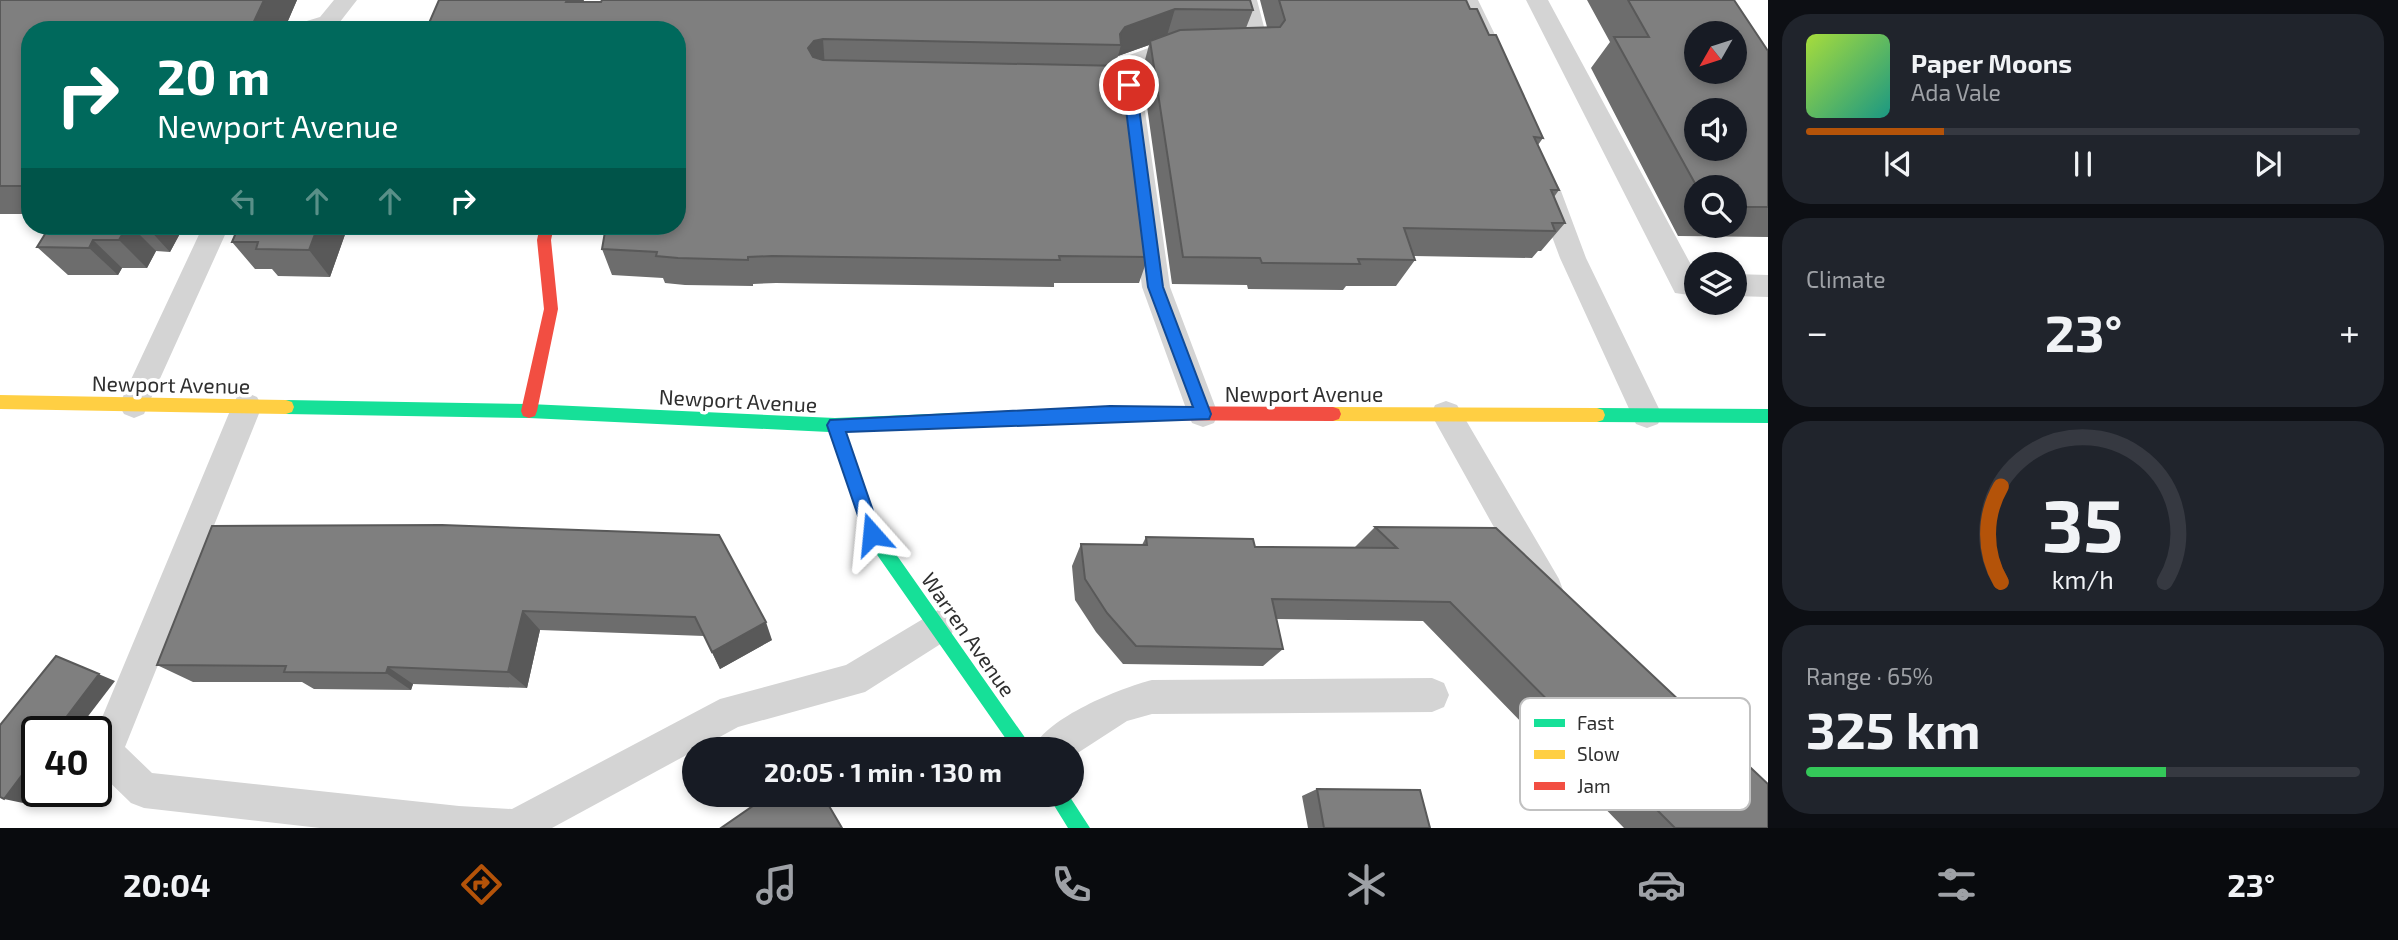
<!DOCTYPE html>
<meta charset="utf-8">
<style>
:root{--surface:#171b24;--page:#20242c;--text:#f1f3f6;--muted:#9ea1a6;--line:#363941;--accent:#b45309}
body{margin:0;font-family:"Exo 2",sans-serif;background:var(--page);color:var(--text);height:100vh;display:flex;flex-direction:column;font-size:26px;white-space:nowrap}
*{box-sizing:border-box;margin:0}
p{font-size:23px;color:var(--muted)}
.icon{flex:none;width:38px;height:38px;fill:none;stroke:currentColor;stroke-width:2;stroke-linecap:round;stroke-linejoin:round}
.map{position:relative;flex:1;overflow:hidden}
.details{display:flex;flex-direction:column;gap:14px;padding:14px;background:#0d0f14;width:630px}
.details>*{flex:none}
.top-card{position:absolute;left:21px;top:21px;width:665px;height:214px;border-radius:28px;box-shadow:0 4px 10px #0003;background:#00695c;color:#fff;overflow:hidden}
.needle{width:46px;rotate:231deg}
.fabs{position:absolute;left:1684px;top:21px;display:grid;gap:14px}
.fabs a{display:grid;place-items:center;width:63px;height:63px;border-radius:50%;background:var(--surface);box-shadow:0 4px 10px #0003;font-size:35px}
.speed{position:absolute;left:21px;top:716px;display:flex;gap:14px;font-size:35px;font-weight:700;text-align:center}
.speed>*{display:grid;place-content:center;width:91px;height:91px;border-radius:50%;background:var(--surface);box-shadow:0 4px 10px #0003;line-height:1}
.speed .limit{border:4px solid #111;border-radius:10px;background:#fff;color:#111}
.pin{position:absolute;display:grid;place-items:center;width:60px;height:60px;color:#fff;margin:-30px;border:4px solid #fff;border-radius:50%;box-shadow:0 2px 7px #0007}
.me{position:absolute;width:77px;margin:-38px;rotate:342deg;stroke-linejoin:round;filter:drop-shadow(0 0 5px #0008)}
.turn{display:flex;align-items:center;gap:24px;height:147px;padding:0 21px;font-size:32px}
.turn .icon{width:91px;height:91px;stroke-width:2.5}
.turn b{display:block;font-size:49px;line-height:60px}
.lanes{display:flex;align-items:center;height:66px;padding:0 21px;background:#0003;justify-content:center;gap:35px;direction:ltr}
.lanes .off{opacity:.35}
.big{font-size:52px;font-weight:700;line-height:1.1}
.details .tile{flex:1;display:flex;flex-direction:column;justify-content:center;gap:10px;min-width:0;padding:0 24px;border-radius:28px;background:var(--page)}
.details .dial{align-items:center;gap:0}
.dial svg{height:182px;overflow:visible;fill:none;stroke:var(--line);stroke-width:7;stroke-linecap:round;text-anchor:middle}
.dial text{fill:var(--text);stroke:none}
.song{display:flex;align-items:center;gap:21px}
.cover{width:84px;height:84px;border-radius:10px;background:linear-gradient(135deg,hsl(80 70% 55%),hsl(170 70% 35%))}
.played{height:7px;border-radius:4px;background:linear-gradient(90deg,var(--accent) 25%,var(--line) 25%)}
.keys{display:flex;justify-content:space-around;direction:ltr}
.heat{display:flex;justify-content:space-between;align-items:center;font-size:38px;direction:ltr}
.charge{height:10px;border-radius:5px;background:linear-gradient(90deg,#34c759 65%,var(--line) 0)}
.trip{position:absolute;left:682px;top:737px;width:402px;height:70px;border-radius:35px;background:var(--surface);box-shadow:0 4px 10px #0003;font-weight:700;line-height:70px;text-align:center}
.dock{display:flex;height:112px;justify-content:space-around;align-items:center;background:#090b0e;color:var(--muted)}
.dock .icon{width:49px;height:49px}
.dock .selected{color:var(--accent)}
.dock b{font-size:32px;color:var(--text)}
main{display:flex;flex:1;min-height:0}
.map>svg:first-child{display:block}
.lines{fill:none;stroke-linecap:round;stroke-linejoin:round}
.lane{fill:#d4d4d4;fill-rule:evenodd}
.fast{fill:#16e098;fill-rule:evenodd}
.slow{fill:#ffcf43;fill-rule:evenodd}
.jam{fill:#f24e42;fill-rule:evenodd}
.wall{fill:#6d6d6d;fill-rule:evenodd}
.shaded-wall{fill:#595959}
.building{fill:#7f7f7f;stroke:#595959;stroke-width:2;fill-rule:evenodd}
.route{fill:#1a73e8;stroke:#114b97;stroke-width:2}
.labels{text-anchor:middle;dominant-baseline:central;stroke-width:7;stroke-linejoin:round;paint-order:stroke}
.street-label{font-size:21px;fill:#2f2f2f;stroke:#fff}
.key{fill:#fff;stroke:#c1c1c1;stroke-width:2}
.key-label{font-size:19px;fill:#2f2f2f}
</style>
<main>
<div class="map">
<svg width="1768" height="828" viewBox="0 0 1768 828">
<rect width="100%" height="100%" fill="#fff"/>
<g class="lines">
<path class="lane" d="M 334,0 L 357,0 L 336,27 L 298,30 L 300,23 L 320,17 Z
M 1235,0 L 1257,0 L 1270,50 L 1266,55 L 1258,58 L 1233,54 L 1229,49 L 1233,44 L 1244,42 Z
M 1456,0 L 1478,0 L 1500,45 L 1496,50 L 1480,50 Z
M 1526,0 L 1548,0 L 1696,274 L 1696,296 L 1675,293 Z
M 1167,41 L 1192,44 L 1196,49 L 1192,54 L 1170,57 L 1139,69 L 1170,287 L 1218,414 L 1214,423 L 1203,427 L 1192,423 L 1188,414 L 1142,287 L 1115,65 L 1119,59 Z
M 1548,181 L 1557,184 L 1561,191 L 1586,258 L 1662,415 L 1658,424 L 1647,428 L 1636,424 L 1560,258 L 1535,191 L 1539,184 Z
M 203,226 L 229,226 L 144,414 L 134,418 L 124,414 L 119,405 Z
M 1734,274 L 1768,275 L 1768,297 L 1734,296 Z
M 247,393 L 257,397 L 262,406 L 125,747 L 152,773 L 459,806 L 512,809 L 720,699 L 846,665 L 938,610 L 950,614 L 955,626 L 950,638 L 865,692 L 738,727 L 552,828 L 320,828 L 144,808 L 131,803 L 96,769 L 96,732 L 232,406 L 237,397 Z
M 1446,401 L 1457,405 L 1559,579 L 1563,590 L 1559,601 L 1547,606 L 1535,601 L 1431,414 L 1435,405 Z
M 1432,678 L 1444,683 L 1449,695 L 1444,707 L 1432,712 L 1152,714 L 1127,721 L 1073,756 L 1073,749 L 1033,749 C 1046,718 1120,688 1152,680 Z"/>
<path class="fast" d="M 286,400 L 529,404 L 835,418 L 980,412 L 986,414 L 988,419 L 986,424 L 980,426 L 845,431 L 879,530 L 1033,749 L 1013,749 L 866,539 L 829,432 L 529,418 L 286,414 L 280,412 L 278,407 L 280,402 Z
M 1597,408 L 1768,409 L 1768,423 L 1597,422 L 1591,420 L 1589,415 L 1591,410 Z
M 1047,794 L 1068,794 L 1090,828 L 1068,828 Z"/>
<path class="slow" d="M 0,395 L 286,400 L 292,402 L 294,407 L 292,412 L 286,414 L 0,409 Z
M 1333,407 L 1597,408 L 1603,410 L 1605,415 L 1603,420 L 1597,422 L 1333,421 L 1327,419 L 1325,414 L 1327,409 Z"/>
<path class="jam" d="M 540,226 L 554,226 L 551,240 L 558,309 L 537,411 L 535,416 L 529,418 L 523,416 L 521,411 L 544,309 L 537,240 Z
M 1110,406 L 1333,407 L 1339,409 L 1341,414 L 1339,419 L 1333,421 L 1110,420 L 980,426 L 974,424 L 972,419 L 974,414 L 980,412 Z"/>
</g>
<path class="wall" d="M 0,0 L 297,0 L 284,30 L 30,30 L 30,214 L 0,214 Z
M 1260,0 L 1466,0 L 1470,9 L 1489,35 L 1543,138 L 1538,145 L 1559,190 L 1554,197 L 1565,223 L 1541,251 L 1538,251 L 1532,258 L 1414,256 L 1415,260 L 1396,286 L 1346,286 L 1343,290 L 1248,289 L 1247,285 L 1172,284 L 1142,71 L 1149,45 L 1118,56 L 1116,66 L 1148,257 L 1139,283 L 1054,283 L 1054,287 L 776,283 L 753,284 L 753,286 L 685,285 L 665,283 L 663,278 L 612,275 L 602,249 L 677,30 L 583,2 L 1253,10 L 1246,28 L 1267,27 Z
M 1587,0 L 1734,0 L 1768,51 L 1768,237 L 1678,236 L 1591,68 L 1610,42 ZM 1696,187 L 1734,187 L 1734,226 L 1696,226 Z
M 50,226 L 184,226 L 170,252 L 156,251 L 147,268 L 122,268 L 118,275 L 68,275 L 37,247 Z
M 231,226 L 348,226 L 330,277 L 278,276 L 272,269 L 255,269 L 232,242 L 235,235 L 230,228 Z
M 442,525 L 772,640 L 720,669 L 704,636 L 540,630 L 527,688 L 413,684 L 411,690 L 314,689 L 302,682 L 193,682 L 157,665 Z
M 1375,527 L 1768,828 L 1624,828 L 1423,621 L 1276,619 L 1283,649 L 1263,666 L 1123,664 L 1096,632 L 1075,600 L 1072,566 L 1081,544 L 1142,545 L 1146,537 L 1255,547 L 1354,548 Z
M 1317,789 L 1430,828 L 1308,828 L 1302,796 Z"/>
<path class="shaded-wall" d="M 264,0 L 297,0 L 284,30 L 250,30 Z
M 567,0 L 584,0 L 576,30 L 566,2 Z
M 1175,9 L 1166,39 L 1150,41 L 1149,45 L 1118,56 L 1121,45 L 1120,34 L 1125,27 Z
M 823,39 L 825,68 L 816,70 L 808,48 L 814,41 Z
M 127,226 L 131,226 L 156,251 L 147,268 L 119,240 Z
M 146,226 L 184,226 L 170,252 Z
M 318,226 L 348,226 L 330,277 L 309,250 Z
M 93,240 L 122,268 L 118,275 L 89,248 Z
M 523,611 L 540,630 L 527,688 L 508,672 Z
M 766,622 L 772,640 L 720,669 L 712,652 Z
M 56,656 L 115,681 L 76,732 L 55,732 Z
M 388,667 L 413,684 L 411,690 L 386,673 Z
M 37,755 L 37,784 L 23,803 L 4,799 Z"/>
<path class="building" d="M 0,0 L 264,0 L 250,30 L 30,30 L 30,186 L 0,186 Z
M 439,0 L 567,0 L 566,2 L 601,2 L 602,0 L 1250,0 L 1253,10 L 1175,9 L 1125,27 L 1120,34 L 1121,45 L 823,39 L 814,41 L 808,48 L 813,57 L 823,60 L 1124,66 L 1148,257 L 1059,256 L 1060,260 L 772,256 L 748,257 L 748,260 L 678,258 L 656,256 L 657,252 L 602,249 L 606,226 L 677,226 L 677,30 L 426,30 Z
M 1279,0 L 1466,0 L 1470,9 L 1477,9 L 1489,35 L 1496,35 L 1543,138 L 1534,137 L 1559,190 L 1551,190 L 1565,223 L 1552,223 L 1555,231 L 1404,228 L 1415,260 L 1358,259 L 1360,264 L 1262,263 L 1260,258 L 1183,257 L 1150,41 L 1180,30 L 1280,27 L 1285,20 Z
M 1628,0 L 1734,0 L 1768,51 L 1768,207 L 1734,207 L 1734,187 L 1697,187 L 1614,37 L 1649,37 ZM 1696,33 L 1734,33 L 1734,72 L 1696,72 ZM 1696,110 L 1734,110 L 1734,149 L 1696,149 Z
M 50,226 L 127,226 L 119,240 L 93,240 L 89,248 L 37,247 Z
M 231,226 L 318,226 L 309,250 L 256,249 L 258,242 L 232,242 L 238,228 L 230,228 Z
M 442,525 L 719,535 L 766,622 L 712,652 L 695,617 L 523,611 L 508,672 L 388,667 L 386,673 L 284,672 L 286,666 L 157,665 L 212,526 Z
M 1375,527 L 1496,528 L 1768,784 L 1768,828 L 1675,828 L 1450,602 L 1272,599 L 1283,649 L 1136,646 L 1107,613 L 1085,579 L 1081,544 L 1147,545 L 1146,537 L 1253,539 L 1255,547 L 1397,548 Z
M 56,656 L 99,674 L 55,732 L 37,732 L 37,755 L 4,799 L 0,797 L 0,725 Z
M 1317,789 L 1420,790 L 1430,828 L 1324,828 Z
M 770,794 L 822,794 L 842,828 L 721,828 Z"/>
<path class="route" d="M 1129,81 L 1136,85 L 1163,287 L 1211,414 L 1209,419 L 846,432 L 881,534 L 878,539 L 866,539 L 827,425 L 830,420 L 1110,406 L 1193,407 L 1148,287 L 1123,85 Z"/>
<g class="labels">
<g class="street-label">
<text transform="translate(171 384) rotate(1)">Newport Avenue</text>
<text x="1304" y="393">Newport Avenue</text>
<text transform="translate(738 400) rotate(3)">Newport Avenue</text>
<text transform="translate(969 634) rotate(55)">Warren Avenue</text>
</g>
</g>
<rect x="1520" y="698" width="230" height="112" rx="10" class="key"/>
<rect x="1534" y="719" width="31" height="8" fill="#16e098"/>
<rect x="1534" y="750" width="31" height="9" fill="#ffcf43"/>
<rect x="1534" y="782" width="31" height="8" fill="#f24e42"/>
<g class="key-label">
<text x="1577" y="730">Fast</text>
<text x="1577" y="761">Slow</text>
<text x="1577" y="793">Jam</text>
</g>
</svg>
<div class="fabs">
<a><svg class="needle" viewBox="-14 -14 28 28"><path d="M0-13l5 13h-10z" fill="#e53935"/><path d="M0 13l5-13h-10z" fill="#9ea1a6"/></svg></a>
<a><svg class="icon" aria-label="sound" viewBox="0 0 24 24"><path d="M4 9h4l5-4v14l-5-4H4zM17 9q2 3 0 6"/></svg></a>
<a><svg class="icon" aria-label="search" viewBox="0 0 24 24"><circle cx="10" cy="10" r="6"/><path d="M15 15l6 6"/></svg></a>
<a><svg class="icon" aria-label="layers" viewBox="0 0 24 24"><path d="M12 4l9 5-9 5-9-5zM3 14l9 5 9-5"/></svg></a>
</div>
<div class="speed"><div class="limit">40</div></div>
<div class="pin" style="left:1129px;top:85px;background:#d93025"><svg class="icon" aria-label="arrive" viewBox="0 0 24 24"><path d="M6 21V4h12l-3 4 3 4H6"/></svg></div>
<svg class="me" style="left:872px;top:534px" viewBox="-20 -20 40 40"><path d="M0-17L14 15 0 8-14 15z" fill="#1a73e8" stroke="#fff" stroke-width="4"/></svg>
<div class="trip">20:05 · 1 min · 130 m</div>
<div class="top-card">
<div class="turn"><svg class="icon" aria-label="right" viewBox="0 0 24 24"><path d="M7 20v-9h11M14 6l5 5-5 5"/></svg><div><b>20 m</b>Newport Avenue</div></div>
<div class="lanes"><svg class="icon off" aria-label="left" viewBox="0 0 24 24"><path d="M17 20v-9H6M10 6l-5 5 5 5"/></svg><svg class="icon off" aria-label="ahead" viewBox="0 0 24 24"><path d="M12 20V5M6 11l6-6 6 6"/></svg><svg class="icon off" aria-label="ahead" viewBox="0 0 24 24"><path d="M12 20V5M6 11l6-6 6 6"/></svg><svg class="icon" aria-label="right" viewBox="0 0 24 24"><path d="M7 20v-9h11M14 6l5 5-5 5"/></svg></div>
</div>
</div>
<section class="details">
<div class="tile">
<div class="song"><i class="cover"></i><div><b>Paper Moons</b><p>Ada Vale</p></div></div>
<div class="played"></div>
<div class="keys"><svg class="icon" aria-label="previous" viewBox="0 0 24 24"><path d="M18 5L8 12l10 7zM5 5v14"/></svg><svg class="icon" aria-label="pause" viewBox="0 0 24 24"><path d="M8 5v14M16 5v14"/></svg><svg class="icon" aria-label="next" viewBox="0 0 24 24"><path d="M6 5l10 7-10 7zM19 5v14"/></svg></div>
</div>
<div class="tile"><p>Climate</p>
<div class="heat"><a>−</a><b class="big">23°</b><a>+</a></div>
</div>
<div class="tile dial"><svg viewBox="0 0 100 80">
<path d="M14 69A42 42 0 1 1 86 69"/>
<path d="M14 69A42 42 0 0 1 14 27" stroke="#b45309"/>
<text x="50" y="56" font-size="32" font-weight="700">35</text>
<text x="50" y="72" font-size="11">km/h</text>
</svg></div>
<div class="tile"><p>Range · 65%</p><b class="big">325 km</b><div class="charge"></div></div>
</section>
</main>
<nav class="dock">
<b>20:04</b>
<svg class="icon selected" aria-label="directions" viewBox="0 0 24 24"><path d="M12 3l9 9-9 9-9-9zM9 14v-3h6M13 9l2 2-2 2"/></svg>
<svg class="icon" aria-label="music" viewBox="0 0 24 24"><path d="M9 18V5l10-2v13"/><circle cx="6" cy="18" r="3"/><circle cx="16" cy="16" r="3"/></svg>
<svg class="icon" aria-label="phone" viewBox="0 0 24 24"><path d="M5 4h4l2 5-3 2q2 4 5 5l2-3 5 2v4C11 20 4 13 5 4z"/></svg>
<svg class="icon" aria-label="climate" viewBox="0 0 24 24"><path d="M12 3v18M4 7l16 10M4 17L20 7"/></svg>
<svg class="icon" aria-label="car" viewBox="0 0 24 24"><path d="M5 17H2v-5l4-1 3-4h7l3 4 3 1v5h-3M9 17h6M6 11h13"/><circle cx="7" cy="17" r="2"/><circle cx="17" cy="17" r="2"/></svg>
<svg class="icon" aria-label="filters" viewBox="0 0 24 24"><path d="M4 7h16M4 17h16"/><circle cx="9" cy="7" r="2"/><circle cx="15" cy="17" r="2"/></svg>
<b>23°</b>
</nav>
